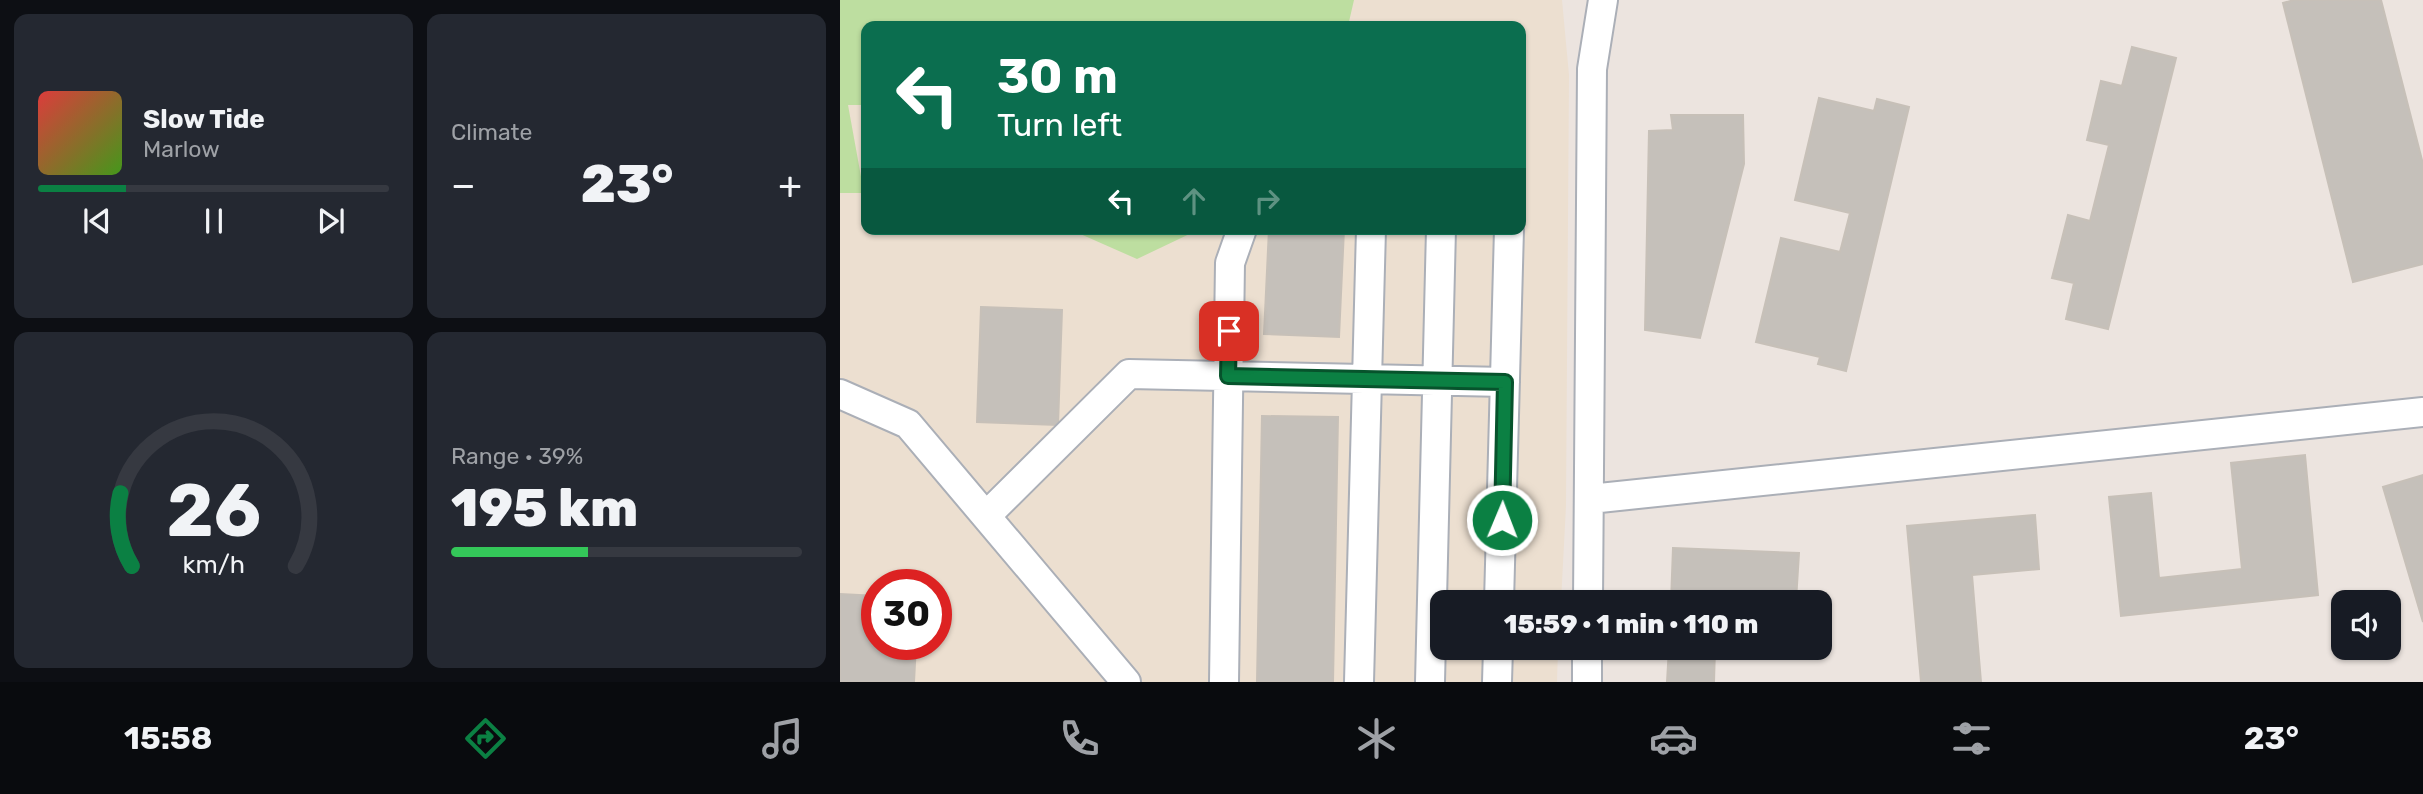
<!DOCTYPE html>
<meta charset="utf-8">
<style>
:root{--surface:#171b24;--page:#242831;--text:#f1f3f6;--muted:#9ea1a6;--line:#363941;--accent:#0b8043}
body{margin:0;font-family:Rubik,sans-serif;background:var(--page);color:var(--text);height:100vh;display:flex;flex-direction:column;font-size:26px;white-space:nowrap}
*{box-sizing:border-box;margin:0}
p{font-size:23px;color:var(--muted)}
.icon{flex:none;width:38px;height:38px;fill:none;stroke:currentColor;stroke-width:2;stroke-linecap:round;stroke-linejoin:round}
.map{position:relative;flex:1;overflow:hidden}
.details{display:flex;flex-direction:column;gap:14px;padding:14px;background:#0d0f14;width:840px}
.details>*{flex:none}
.banner{position:absolute;left:21px;top:21px;width:665px;height:214px;border-radius:14px;box-shadow:0 2px 5px #0004;background:#0b6e4f;color:#fff;overflow:hidden}
.buttons{position:absolute;left:1491px;top:590px;display:grid;gap:14px}
.buttons a{display:grid;place-items:center;width:70px;height:70px;border-radius:14px;background:var(--surface);box-shadow:0 2px 5px #0004;font-size:35px}
.speed{position:absolute;left:21px;top:569px;display:flex;gap:14px;font-size:35px;font-weight:700;text-align:center}
.speed>*{display:grid;place-content:center;width:91px;height:91px;border-radius:50%;background:var(--surface);box-shadow:0 2px 5px #0004;line-height:1}
.speed .limit{border:10px solid #d22;background:#fff;color:#111}
.pin{position:absolute;display:grid;place-items:center;width:60px;height:60px;color:#fff;margin:-30px;border-radius:14px;box-shadow:0 4px 10px #0006}
.me{position:absolute;width:77px;margin:-38px;rotate:1deg;stroke-linejoin:round;filter:drop-shadow(0 0 5px #0008)}
.turn{display:flex;align-items:center;gap:24px;height:147px;padding:0 21px;font-size:32px}
.turn .icon{width:91px;height:91px;stroke-width:2.5}
.turn b{display:block;font-size:49px;line-height:60px}
.lanes{display:flex;align-items:center;height:66px;padding:0 21px;background:#0003;justify-content:center;gap:35px;direction:ltr}
.lanes .off{opacity:.35}
.big{font-size:52px;font-weight:800;line-height:1.1}
.details .widget{flex:1;display:flex;flex-direction:column;justify-content:center;gap:10px;min-width:0;padding:0 24px;border-radius:14px;background:var(--page)}
.details .dial{align-items:center;gap:0}
.dial svg{height:182px;overflow:visible;fill:none;stroke:var(--line);stroke-width:7;stroke-linecap:round;text-anchor:middle}
.dial text{fill:var(--text);stroke:none}
.song{display:flex;align-items:center;gap:21px}
.cover{width:84px;height:84px;border-radius:10px;background:linear-gradient(135deg,hsl(0 70% 55%),hsl(100 70% 35%))}
.played{height:7px;border-radius:4px;background:linear-gradient(90deg,var(--accent) 25%,var(--line) 25%)}
.keys{display:flex;justify-content:space-around;direction:ltr}
.heat{display:flex;justify-content:space-between;align-items:center;font-size:38px;direction:ltr}
.charge{height:10px;border-radius:5px;background:linear-gradient(90deg,#34c759 39%,var(--line) 0)}
.details .tiles{flex:1;display:grid;gap:14px;grid-template-columns:repeat(2,1fr)}
.trip{position:absolute;left:590px;top:590px;width:402px;height:70px;border-radius:14px;background:var(--surface);box-shadow:0 2px 5px #0004;font-weight:800;line-height:70px;text-align:center}
.tab-bar{display:flex;height:112px;justify-content:space-around;align-items:center;background:#090b0e;color:var(--muted)}
.tab-bar .icon{width:49px;height:49px}
.tab-bar .active{color:var(--accent)}
.tab-bar b{font-size:32px;color:var(--text)}
main{display:flex;flex:1;min-height:0}
.map>svg:first-child{display:block}
.education{fill:#ecdfd0;fill-rule:evenodd}
.green{fill:#bddea0}
.building{fill:#c5c0ba;stroke:#c7c0b8;stroke-width:2}
.lines{fill:none;stroke-linecap:round;stroke-linejoin:round}
.minor-casing{stroke:#abafb7;stroke-width:32}
.minor{stroke:#fff;stroke-width:28}
.route-casing{stroke:#07532c;stroke-width:18}
.route{stroke:#0b8043;stroke-width:12}
</style>
<main>
<section class="details">
<div class="tiles">
<div class="widget">
<div class="song"><i class="cover"></i><div><b>Slow Tide</b><p>Marlow</p></div></div>
<div class="played"></div>
<div class="keys"><svg class="icon" aria-label="previous" viewBox="0 0 24 24"><path d="M18 5L8 12l10 7zM5 5v14"/></svg><svg class="icon" aria-label="pause" viewBox="0 0 24 24"><path d="M8 5v14M16 5v14"/></svg><svg class="icon" aria-label="next" viewBox="0 0 24 24"><path d="M6 5l10 7-10 7zM19 5v14"/></svg></div>
</div>
<div class="widget"><p>Climate</p>
<div class="heat"><a>−</a><b class="big">23°</b><a>+</a></div>
</div>
<div class="widget dial"><svg viewBox="0 0 100 80">
<path d="M14 69A42 42 0 1 1 86 69"/>
<path d="M14 69A42 42 0 0 1 9 37" stroke="#0b8043"/>
<text x="50" y="56" font-size="32" font-weight="700">26</text>
<text x="50" y="72" font-size="11">km/h</text>
</svg></div>
<div class="widget"><p>Range · 39%</p><b class="big">195 km</b><div class="charge"></div></div>
</div>
</section>
<div class="map">
<svg width="1583" height="682" viewBox="0 0 1583 682">
<rect width="100%" height="100%" fill="#ece4df"/>
<path class="education" d="M 0,0 L 722,0 L 729,75 L 726,506 L 721,602 L 602,602 L 602,648 L 718,648 L 717,682 L 0,682 ZM 26,26 L 681,26 L 681,229 L 26,229 ZM 37,584 L 96,584 L 96,644 L 37,644 Z"/>
<path class="green" d="M 0,0 L 514,0 L 508,26 L 26,26 L 26,105 L 8,105 L 24,193 L 0,193 Z
M 229,229 L 360,229 L 297,259 Z"/>
<path class="building" d="M 1454,0 L 1541,0 L 1583,164 L 1583,264 L 1513,282 L 1443,3 Z
M 1292,47 L 1336,58 L 1268,329 L 1226,319 L 1234,283 L 1212,278 L 1228,215 L 1250,221 L 1269,145 L 1247,140 L 1261,81 L 1282,86 Z
M 979,98 L 1034,111 L 1037,99 L 1069,107 L 1006,371 L 978,364 L 980,357 L 916,342 L 941,238 L 1000,252 L 1010,213 L 955,200 Z
M 831,115 L 903,115 L 904,164 L 860,338 L 805,330 L 809,131 L 833,130 Z
M 429,229 L 504,229 L 499,337 L 424,334 Z
M 141,307 L 222,310 L 218,425 L 137,422 Z
M 422,416 L 498,417 L 493,682 L 417,682 Z
M 1465,455 L 1478,595 L 1281,616 L 1269,497 L 1311,493 L 1319,578 L 1402,569 L 1391,463 Z
M 1583,475 L 1583,622 L 1543,487 Z
M 1195,515 L 1199,569 L 1132,575 L 1141,682 L 1081,682 L 1067,526 Z
M 833,548 L 959,553 L 956,601 L 878,598 L 877,602 L 831,602 Z
M 0,594 L 37,596 L 37,644 L 76,644 L 74,682 L 0,682 Z
M 829,648 L 875,648 L 874,682 L 827,682 Z"/>
<g class="lines">
<defs>
<path id="minor" d="M 0,394 L 68,424 L 286,682
M 750,499 L 1583,412
M 146,516 L 289,374 L 665,382
M 659,602 L 669,229
M 748,602 L 752,69 L 763,0
M 384,682 L 390,263 L 402,229
M 519,682 L 531,229
M 590,682 L 601,229
M 657,682 L 658,648
M 747,682 L 747,648"/>
</defs>
<use href="#minor" class="minor-casing"/>
<use href="#minor" class="minor"/>
</g>
<g class="lines">
<defs>
<path id="route" d="M 389,331 L 388,376 L 665,382 L 662,520"/>
</defs>
<use href="#route" class="route-casing"/>
<use href="#route" class="route"/>
</g>
</svg>
<div class="buttons">
<a><svg class="icon" aria-label="sound" viewBox="0 0 24 24"><path d="M4 9h4l5-4v14l-5-4H4zM17 9q2 3 0 6"/></svg></a>
</div>
<div class="speed"><div class="limit">30</div></div>
<div class="pin" style="left:389px;top:331px;background:#d93025"><svg class="icon" aria-label="arrive" viewBox="0 0 24 24"><path d="M6 21V4h12l-3 4 3 4H6"/></svg></div>
<svg class="me" style="left:662px;top:520px" viewBox="-20 -20 40 40"><circle r="17" fill="#0b8043" stroke="#fff" stroke-width="3"/><path d="M0-11L8 9 0 5-8 9z" fill="#fff"/></svg>
<div class="trip">15:59 · 1 min · 110 m</div>
<div class="banner">
<div class="turn"><svg class="icon" aria-label="left" viewBox="0 0 24 24"><path d="M17 20v-9H6M10 6l-5 5 5 5"/></svg><div><b>30 m</b>Turn left</div></div>
<div class="lanes"><svg class="icon" aria-label="left" viewBox="0 0 24 24"><path d="M17 20v-9H6M10 6l-5 5 5 5"/></svg><svg class="icon off" aria-label="ahead" viewBox="0 0 24 24"><path d="M12 20V5M6 11l6-6 6 6"/></svg><svg class="icon off" aria-label="right" viewBox="0 0 24 24"><path d="M7 20v-9h11M14 6l5 5-5 5"/></svg></div>
</div>
</div>
</main>
<nav class="tab-bar">
<b>15:58</b>
<svg class="icon active" aria-label="directions" viewBox="0 0 24 24"><path d="M12 3l9 9-9 9-9-9zM9 14v-3h6M13 9l2 2-2 2"/></svg>
<svg class="icon" aria-label="music" viewBox="0 0 24 24"><path d="M9 18V5l10-2v13"/><circle cx="6" cy="18" r="3"/><circle cx="16" cy="16" r="3"/></svg>
<svg class="icon" aria-label="phone" viewBox="0 0 24 24"><path d="M5 4h4l2 5-3 2q2 4 5 5l2-3 5 2v4C11 20 4 13 5 4z"/></svg>
<svg class="icon" aria-label="climate" viewBox="0 0 24 24"><path d="M12 3v18M4 7l16 10M4 17L20 7"/></svg>
<svg class="icon" aria-label="car" viewBox="0 0 24 24"><path d="M5 17H2v-5l4-1 3-4h7l3 4 3 1v5h-3M9 17h6M6 11h13"/><circle cx="7" cy="17" r="2"/><circle cx="17" cy="17" r="2"/></svg>
<svg class="icon" aria-label="filters" viewBox="0 0 24 24"><path d="M4 7h16M4 17h16"/><circle cx="9" cy="7" r="2"/><circle cx="15" cy="17" r="2"/></svg>
<b>23°</b>
</nav>
